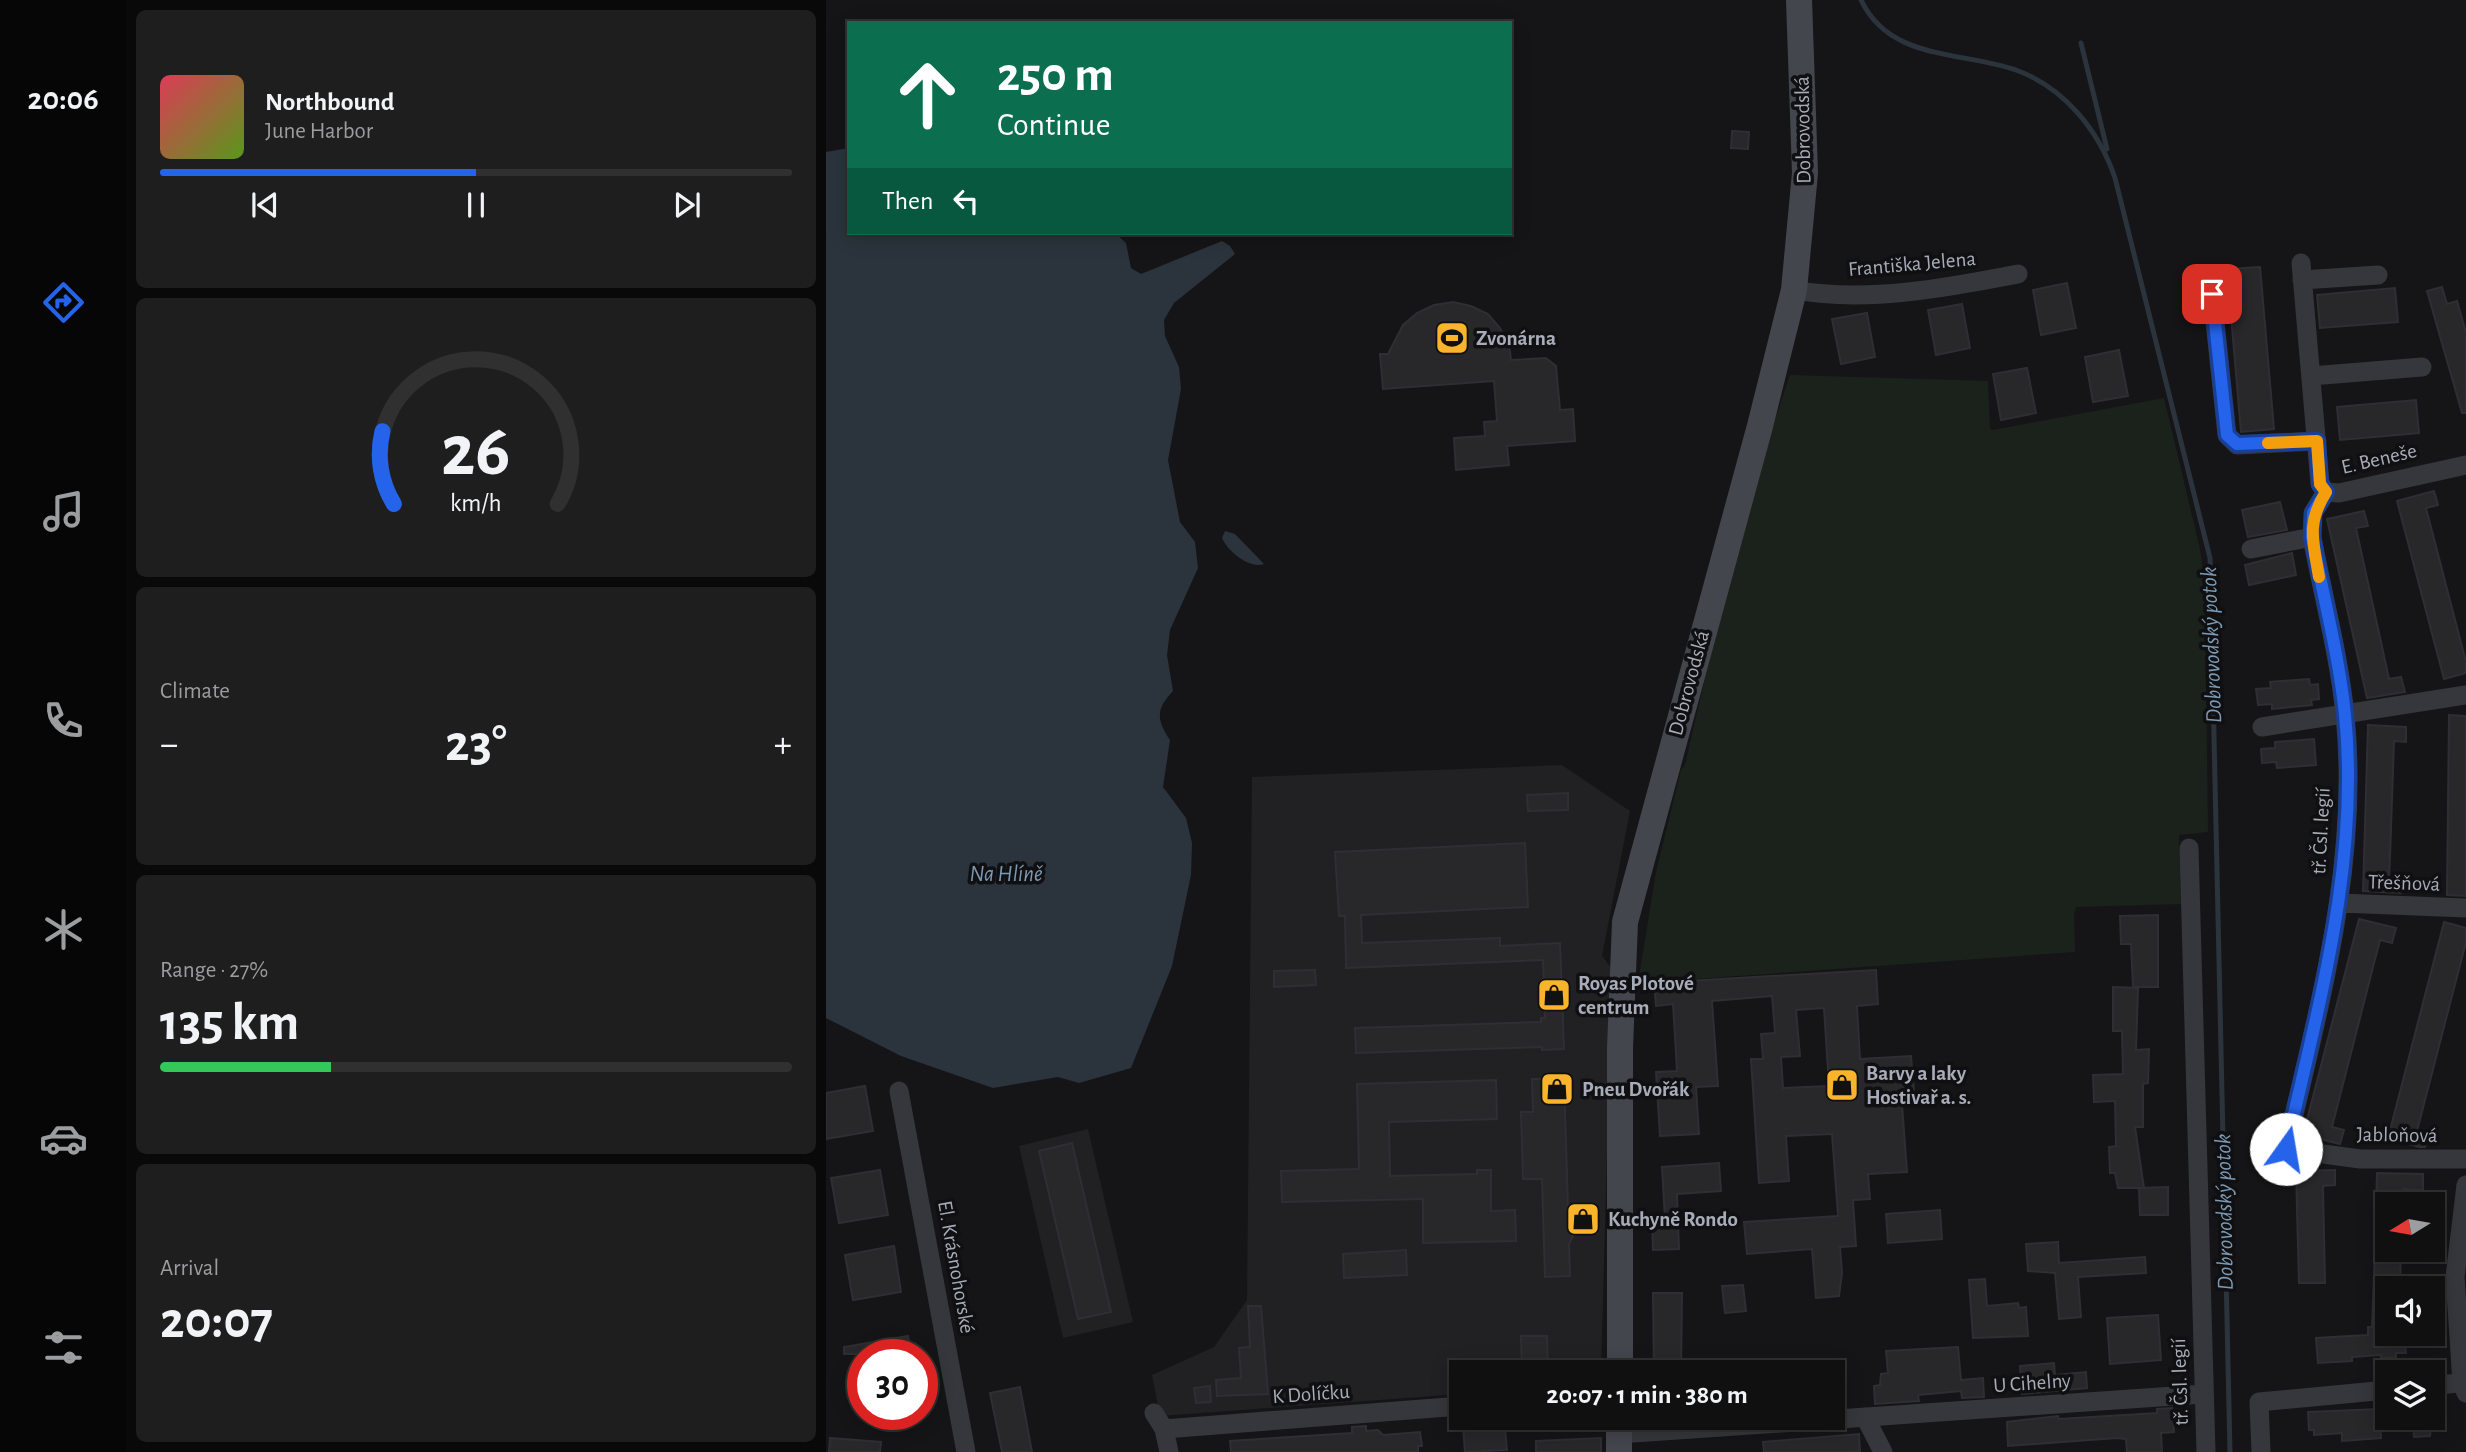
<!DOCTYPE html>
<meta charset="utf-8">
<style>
:root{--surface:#101011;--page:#1e1e1f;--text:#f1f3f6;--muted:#9c9d9f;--line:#303031;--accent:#2563eb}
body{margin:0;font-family:"Alegreya Sans",sans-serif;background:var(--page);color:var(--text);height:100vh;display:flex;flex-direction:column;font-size:26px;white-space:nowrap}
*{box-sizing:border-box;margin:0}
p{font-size:23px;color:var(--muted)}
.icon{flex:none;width:38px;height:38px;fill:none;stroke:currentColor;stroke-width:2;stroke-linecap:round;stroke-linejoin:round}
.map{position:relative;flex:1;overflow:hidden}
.panel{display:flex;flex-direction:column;gap:10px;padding:10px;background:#090909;width:700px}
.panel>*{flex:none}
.hud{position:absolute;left:21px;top:21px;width:665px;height:214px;border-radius:0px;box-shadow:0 4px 18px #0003,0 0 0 2px var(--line);background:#0b6e4f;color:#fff;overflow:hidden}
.needle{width:46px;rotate:259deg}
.fabs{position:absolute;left:1549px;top:1192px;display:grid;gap:14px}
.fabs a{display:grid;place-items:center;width:70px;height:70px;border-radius:0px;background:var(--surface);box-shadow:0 4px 18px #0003,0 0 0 2px var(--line);font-size:35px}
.speed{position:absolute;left:21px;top:1339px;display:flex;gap:14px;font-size:35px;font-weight:700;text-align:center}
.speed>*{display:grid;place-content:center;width:91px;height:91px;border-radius:50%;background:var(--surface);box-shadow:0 4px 18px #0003,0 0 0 2px var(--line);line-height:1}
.speed .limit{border:10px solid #d22;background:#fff;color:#111}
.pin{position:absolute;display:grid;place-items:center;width:60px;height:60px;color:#fff;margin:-30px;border-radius:14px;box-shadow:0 4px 10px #0006}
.me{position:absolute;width:77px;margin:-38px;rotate:13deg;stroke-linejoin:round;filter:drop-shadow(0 0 5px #0008)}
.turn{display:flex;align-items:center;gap:24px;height:147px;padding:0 35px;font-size:32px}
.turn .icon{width:91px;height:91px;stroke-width:2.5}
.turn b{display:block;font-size:49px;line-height:60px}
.then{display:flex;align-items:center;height:66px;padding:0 35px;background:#0003;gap:14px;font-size:26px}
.big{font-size:52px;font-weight:700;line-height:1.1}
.panel .tile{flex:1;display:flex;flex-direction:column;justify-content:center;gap:10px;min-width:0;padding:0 24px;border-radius:10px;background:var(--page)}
.panel .dial{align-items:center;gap:0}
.dial svg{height:182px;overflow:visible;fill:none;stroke:var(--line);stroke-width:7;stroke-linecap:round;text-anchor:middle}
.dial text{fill:var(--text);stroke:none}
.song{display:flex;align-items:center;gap:21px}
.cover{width:84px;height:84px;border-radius:10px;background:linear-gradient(135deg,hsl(350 70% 55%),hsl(90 70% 35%))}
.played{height:7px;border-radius:4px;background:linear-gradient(90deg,var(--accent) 50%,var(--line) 50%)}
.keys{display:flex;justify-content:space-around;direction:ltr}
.heat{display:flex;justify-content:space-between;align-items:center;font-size:38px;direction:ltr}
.charge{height:10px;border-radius:5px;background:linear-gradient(90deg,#34c759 27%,var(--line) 0)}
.trip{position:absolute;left:623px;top:1360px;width:396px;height:70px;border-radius:0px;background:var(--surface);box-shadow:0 4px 18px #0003,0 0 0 2px var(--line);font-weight:700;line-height:70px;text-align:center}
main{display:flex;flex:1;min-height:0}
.tabs{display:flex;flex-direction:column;width:126px;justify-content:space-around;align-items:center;background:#060607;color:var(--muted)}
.tabs .icon{width:49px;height:49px}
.tabs .current{color:var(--accent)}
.tabs b{font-size:32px;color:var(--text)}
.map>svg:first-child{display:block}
.built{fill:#212124}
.green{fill:#1b221c}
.water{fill:#2b343c}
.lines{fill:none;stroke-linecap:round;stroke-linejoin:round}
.stream{stroke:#2b343c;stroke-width:5}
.building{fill:#28282b;stroke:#2f2f33;stroke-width:2;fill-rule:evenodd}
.street{stroke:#36373c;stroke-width:19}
.secondary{stroke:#44464d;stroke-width:26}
.route-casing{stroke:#184099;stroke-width:18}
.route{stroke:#2563eb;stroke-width:12}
.slow{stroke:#f59e0b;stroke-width:12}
.labels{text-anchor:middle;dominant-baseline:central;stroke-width:7;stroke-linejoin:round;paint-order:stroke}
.street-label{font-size:21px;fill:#a7acb8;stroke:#101012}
.poi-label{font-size:21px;font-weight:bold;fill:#a7acb8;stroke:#101012;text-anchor:start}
.water-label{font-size:23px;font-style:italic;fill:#7c9ab4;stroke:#101012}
</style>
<main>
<nav class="tabs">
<b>20:06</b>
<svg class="icon current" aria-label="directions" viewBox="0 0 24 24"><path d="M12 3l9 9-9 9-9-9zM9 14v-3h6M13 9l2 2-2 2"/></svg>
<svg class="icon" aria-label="music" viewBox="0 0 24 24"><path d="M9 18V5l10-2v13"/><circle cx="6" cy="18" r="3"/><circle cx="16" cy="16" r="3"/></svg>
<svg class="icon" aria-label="phone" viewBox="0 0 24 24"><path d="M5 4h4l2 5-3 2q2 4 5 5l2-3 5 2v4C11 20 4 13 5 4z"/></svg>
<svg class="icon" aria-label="climate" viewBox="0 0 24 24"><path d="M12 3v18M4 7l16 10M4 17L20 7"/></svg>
<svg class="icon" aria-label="car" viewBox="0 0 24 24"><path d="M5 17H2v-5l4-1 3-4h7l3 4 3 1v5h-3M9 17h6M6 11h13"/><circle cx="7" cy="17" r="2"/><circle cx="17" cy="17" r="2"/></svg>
<svg class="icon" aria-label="filters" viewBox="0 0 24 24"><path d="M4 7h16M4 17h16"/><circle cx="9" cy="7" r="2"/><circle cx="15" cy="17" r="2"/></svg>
</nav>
<section class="panel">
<div class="tile">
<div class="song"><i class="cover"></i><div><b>Northbound</b><p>June Harbor</p></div></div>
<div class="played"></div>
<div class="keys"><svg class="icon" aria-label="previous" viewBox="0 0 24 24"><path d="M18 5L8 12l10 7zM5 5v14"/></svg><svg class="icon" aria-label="pause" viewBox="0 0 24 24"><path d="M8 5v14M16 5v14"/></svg><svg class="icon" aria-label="next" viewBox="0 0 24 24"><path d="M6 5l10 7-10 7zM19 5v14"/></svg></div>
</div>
<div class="tile dial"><svg viewBox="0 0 100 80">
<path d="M14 69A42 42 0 1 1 86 69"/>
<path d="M14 69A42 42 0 0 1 9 37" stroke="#2563eb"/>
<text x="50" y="56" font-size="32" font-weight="700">26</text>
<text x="50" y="72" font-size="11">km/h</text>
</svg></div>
<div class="tile"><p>Climate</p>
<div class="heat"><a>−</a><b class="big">23°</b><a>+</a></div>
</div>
<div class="tile"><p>Range · 27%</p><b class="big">135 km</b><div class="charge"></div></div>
<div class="tile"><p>Arrival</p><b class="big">20:07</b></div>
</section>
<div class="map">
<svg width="1640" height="1452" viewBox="0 0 1640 1452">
<rect width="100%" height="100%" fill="#151517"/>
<path class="built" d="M 736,765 L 804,811 L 776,956 L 786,969 L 775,1372 L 635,1372 L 635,1394 L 334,1416 L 326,1375 L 388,1347 L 421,1300 L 426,777 Z
M 262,1129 L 307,1322 L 237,1338 L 193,1146 Z"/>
<path class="green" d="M 964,375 L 1162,381 L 1164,429 L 1167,430 L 1338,398 L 1374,549 L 1379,587 L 1382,832 L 1353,835 L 1355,904 L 1250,907 L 1248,913 L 1249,952 L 812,983 L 830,872 L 855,770 L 859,765 C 889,634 920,502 964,375 Z"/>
<path class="water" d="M 23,148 L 23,233 L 289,233 L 300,243 L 305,268 L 315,274 L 396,241 L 404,246 L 409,254 L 348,303 L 338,320 L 339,336 L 353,367 L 355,389 L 342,460 L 354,522 L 369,542 L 372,568 L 344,630 L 341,655 L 347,691 C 330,709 330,719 344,740 L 337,787 L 360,818 L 366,843 L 365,875 L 346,966 L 305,1068 L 253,1083 L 232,1077 L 167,1088 L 75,1056 L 0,1018 L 0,152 Z
M 399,531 L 409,534 L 438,564 C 424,569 402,552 396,538 Z"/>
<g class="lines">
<path class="stream" d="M 1035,0 C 1064,61 1135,51 1190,70 C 1239,88 1273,131 1289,178 L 1384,558 L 1404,1452
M 1255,43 L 1281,149"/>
</g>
<path class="building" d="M 906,131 L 923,132 L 922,149 L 905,148 Z
M 1434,267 L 1448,429 L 1415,432 L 1401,269 Z
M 1241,283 L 1250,328 L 1215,335 L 1207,290 Z
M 1616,287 L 1621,304 L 1631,301 L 1640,333 L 1640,413 L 1636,413 L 1601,291 Z
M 1569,288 L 1572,322 L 1494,328 L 1491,295 Z
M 627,302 L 645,306 L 662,314 L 674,328 L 683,345 L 685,360 L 720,358 L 730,366 L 734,410 L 747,409 L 749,441 L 681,446 L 683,465 L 630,470 L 628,438 L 659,436 L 658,422 L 671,421 L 668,381 L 557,389 L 554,354 L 562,354 L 577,325 L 591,313 L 608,305 Z
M 1136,304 L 1144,348 L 1110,355 L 1102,310 Z
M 1041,313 L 1049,357 L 1015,364 L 1006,319 Z
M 1293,350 L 1302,396 L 1267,402 L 1259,357 Z
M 1201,368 L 1210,413 L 1175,420 L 1167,374 Z
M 1590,400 L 1593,433 L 1514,440 L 1511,407 Z
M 1608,491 L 1612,505 L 1600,508 L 1640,662 L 1640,673 L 1618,679 L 1571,501 Z
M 1454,502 L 1461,530 L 1422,537 L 1416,510 Z
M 1538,511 L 1542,526 L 1530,528 L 1555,642 L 1563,679 L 1575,677 L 1579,692 L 1541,698 L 1501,519 Z
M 1466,553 L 1470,575 L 1423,585 L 1419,565 Z
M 1483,679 L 1484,685 L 1492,684 L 1493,699 L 1485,700 L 1486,705 L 1446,709 L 1446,704 L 1432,705 L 1430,689 L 1445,688 L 1444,682 Z
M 1623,715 L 1640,716 L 1640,896 L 1621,895 Z
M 1542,725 L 1580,727 L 1580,742 L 1568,741 L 1564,857 L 1563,877 L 1576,877 L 1575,893 L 1537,891 Z
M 1488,739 L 1490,765 L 1451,768 L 1450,762 L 1436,763 L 1435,749 L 1449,748 L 1449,742 Z
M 742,793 L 742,810 L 702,811 L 701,795 Z
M 699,843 L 702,907 L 535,915 L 536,943 L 674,938 L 674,946 L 734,943 L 738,1049 L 716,1050 L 716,1047 L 530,1053 L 529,1028 L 715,1022 L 715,1018 L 719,1018 L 717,960 L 520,968 L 519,916 L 513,916 L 509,852 Z
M 1332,915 L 1332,987 L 1307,987 L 1305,944 L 1295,944 L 1294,916 Z
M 1533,919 L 1570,928 L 1566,943 L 1554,940 L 1506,1127 L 1518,1130 L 1514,1144 L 1477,1135 Z
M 1618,922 L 1640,928 L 1640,942 L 1591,1131 L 1603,1133 L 1599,1147 L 1593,1147 L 1562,1138 Z
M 489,970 L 490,985 L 448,987 L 448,971 Z
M 1050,970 L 1052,1004 L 1031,1006 L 1034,1059 L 1085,1056 L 1089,1104 L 1076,1104 L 1081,1172 L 1042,1174 L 1044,1199 L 1027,1200 L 1030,1246 L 1014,1247 L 1016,1273 L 1013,1296 L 990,1298 L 986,1249 L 921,1254 L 918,1222 L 1012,1216 L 1006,1134 L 960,1136 L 963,1181 L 933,1183 L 925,1059 L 937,1059 L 935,1034 L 949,1033 L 946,996 L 886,1001 L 892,1086 L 870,1087 L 873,1134 L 834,1136 L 830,1072 L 851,1071 L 847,1004 L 830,1006 L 828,983 ZM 998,1008 L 1003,1086 L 957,1088 L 955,1057 L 974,1056 L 970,1010 Z
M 1287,987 L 1312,988 L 1310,1050 L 1323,1049 L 1322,1083 L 1317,1084 L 1317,1127 L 1309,1127 L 1318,1188 L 1292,1188 L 1289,1173 L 1284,1173 L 1283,1147 L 1290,1146 L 1289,1101 L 1268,1102 L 1267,1075 L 1297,1074 L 1296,1031 L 1287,1031 Z
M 706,1079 L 738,1079 L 742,1208 L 770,1207 L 771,1233 L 748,1234 L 743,1244 L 744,1276 L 719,1277 L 716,1179 L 697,1179 L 695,1112 L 707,1112 Z
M 670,1080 L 671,1119 L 563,1122 L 564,1176 L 651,1174 L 651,1170 L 665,1170 L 665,1211 L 689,1210 L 690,1241 L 597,1243 L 597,1199 L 456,1202 L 455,1171 L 533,1169 L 531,1084 Z
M 39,1086 L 47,1131 L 0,1139 L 0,1093 Z
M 246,1143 L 285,1312 L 252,1319 L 213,1151 Z
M 893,1163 L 895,1191 L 851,1194 L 853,1249 L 827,1250 L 826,1219 L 839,1219 L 836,1167 Z
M 54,1170 L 62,1215 L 13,1223 L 5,1178 Z
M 1509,1170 L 1509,1185 L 1497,1186 L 1499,1283 L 1473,1283 L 1470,1171 Z
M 1551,1173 L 1597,1174 L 1597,1190 L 1577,1189 L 1576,1204 L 1550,1204 Z
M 1342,1187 L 1342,1215 L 1314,1215 L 1313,1188 Z
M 1114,1210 L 1116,1239 L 1062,1243 L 1060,1214 Z
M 1232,1242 L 1233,1263 L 1319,1257 L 1320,1273 L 1252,1277 L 1255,1317 L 1233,1319 L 1229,1273 L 1202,1271 L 1200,1244 Z
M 68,1246 L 75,1292 L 27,1300 L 19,1255 Z
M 580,1250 L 581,1275 L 518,1278 L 517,1254 Z
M 1549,1250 L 1575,1250 L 1574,1288 L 1561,1288 L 1561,1334 L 1578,1334 L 1580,1353 L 1570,1353 L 1570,1357 L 1555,1358 L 1555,1355 L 1526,1357 L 1526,1361 L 1492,1363 L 1490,1338 L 1542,1335 L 1542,1327 L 1546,1327 Z
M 1159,1279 L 1161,1306 L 1192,1303 L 1193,1308 L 1200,1307 L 1202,1336 L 1147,1338 L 1143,1280 Z
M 917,1285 L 920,1311 L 899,1313 L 896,1286 Z
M 827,1293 L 856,1293 L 855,1372 L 828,1372 Z
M 422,1306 L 435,1306 L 442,1394 L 391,1396 L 390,1380 L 415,1378 L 413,1348 L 424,1347 Z
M 1332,1315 L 1335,1360 L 1284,1364 L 1281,1318 Z
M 82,1336 L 85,1354 L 18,1354 L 18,1347 Z
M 695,1336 L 721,1336 L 722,1372 L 696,1372 Z
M 1132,1347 L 1135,1380 L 1157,1378 L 1158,1397 L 1136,1398 L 1135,1391 L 1092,1395 L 1093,1401 L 1049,1404 L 1048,1386 L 1054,1385 L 1055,1374 L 1062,1373 L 1060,1351 Z
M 1228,1363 L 1229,1375 L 1260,1372 L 1261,1388 L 1196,1394 L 1194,1366 Z
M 384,1386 L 385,1402 L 370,1403 L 368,1388 Z
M 194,1387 L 206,1452 L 176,1452 L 164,1393 Z
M 1346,1408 L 1348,1432 L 1335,1433 L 1336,1452 L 1301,1452 L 1300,1439 L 1291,1438 L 1182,1446 L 1181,1422 L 1232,1416 L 1233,1419 L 1331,1413 L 1331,1409 Z
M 1553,1409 L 1555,1438 L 1516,1441 L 1516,1433 L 1488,1435 L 1488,1430 L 1483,1430 L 1482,1412 Z
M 1587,1418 L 1606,1418 L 1604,1436 L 1588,1437 Z
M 668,1424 L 669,1429 L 679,1428 L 681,1450 L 639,1452 L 637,1426 Z
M 540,1426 L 540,1431 L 552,1430 L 557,1435 L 594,1432 L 596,1446 L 592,1446 L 592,1452 L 405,1452 L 404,1441 L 526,1433 L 526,1427 Z
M 1033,1434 L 1034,1452 L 938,1452 L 937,1442 Z
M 4,1438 L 55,1442 L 54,1452 L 3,1452 Z
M 775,1438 L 775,1452 L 710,1452 L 710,1441 Z"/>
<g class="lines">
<path class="street" d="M 1475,263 L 1494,484 L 1500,492
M 1476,280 L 1552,275
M 968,290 C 1041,303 1120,288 1192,274
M 1386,294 L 1401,435 L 1411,445 L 1491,441
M 1485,376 L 1596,367
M 1500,492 L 1487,513 L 1486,537 C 1497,596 1513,655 1519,715 C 1534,863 1493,1006 1460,1149 L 1534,1159 L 1640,1159
M 1500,492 L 1513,493 L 1640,465
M 1425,549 L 1486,537
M 1436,727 L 1640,695
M 1363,848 L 1380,1452
M 1514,903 L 1640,908
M 73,1091 L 140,1452
M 1640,1185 L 1629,1277 L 1636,1383 L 1640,1393
M 1606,1386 L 1640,1382
M 328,1413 L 338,1429 L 343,1452
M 1039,1417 L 1057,1452
M 338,1429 L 635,1406
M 793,1434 L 1377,1394
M 1435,1452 L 1433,1402 L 1561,1390"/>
<path class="secondary" d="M 794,1372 L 794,1048 L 799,922 L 934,426 L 968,290 L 979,173 L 973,0
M 793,1418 L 793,1452"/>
</g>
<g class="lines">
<defs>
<path id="route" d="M 1386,294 L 1401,435 L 1411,444 L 1491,441 L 1494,484 L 1500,492 L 1487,513 L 1486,537 C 1497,596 1513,655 1519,715 C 1534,863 1492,1006 1460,1149"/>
</defs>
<use href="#route" class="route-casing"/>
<use href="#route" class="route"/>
<path class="slow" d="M 1442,443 L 1491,441 L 1494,484 L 1500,492 C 1480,524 1487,541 1493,577"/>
</g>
<defs>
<symbol id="stadium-square" viewBox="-11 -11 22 22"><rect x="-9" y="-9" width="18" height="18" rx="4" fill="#f9b42b" stroke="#101012"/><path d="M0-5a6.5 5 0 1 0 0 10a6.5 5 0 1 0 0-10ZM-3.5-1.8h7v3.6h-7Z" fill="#111"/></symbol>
<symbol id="shop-square" viewBox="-11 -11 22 22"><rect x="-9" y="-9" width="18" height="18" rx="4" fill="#f9b42b" stroke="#101012"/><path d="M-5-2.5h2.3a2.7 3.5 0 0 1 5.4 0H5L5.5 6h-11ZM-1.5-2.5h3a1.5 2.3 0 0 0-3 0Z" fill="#111"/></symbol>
</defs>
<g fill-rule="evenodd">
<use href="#stadium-square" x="607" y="319" width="38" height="38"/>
<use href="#shop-square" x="709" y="976" width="38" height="38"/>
<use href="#shop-square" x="997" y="1066" width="38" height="38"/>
<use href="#shop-square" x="712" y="1070" width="38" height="38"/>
<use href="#shop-square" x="738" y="1200" width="38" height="38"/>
</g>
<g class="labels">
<g class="street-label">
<text transform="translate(977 130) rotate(-91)">Dobrovodská</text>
<text transform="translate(1086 264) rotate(-5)">Františka Jelena</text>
<text transform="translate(1553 459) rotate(-13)">E. Beneše</text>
<text transform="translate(863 683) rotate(-75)">Dobrovodská</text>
<text transform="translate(1495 831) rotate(-87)">tř. Čsl. legií</text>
<text transform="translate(1578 883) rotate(2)">Třešňová</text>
<text transform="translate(1571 1135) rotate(1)">Jabloňová</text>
<text transform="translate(130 1267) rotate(80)">El. Krásnohorské</text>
<text transform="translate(1354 1382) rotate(-92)">tř. Čsl. legií</text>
<text transform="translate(1206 1383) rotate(-4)">U Cihelny</text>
<text transform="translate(485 1394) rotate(-4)">K Dolíčku</text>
</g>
<g class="poi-label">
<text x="650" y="338">Zvonárna</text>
<text x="752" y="983">Royas Plotové<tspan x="752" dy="24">centrum</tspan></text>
<text x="1040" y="1073">Barvy a laky<tspan x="1040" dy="24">Hostivař a. s.</tspan></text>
<text x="756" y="1089">Pneu Dvořák</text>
<text x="782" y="1219">Kuchyně Rondo</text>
</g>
<g class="water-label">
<text transform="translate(1386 645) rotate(-92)">Dobrovodský potok</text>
<text x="180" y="874">Na Hlíně</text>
<text transform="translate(1399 1212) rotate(-91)">Dobrovodský potok</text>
</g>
</g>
</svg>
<div class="fabs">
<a><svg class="needle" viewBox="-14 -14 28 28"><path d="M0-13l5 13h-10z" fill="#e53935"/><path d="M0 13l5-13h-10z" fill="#9c9d9f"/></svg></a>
<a><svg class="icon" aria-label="sound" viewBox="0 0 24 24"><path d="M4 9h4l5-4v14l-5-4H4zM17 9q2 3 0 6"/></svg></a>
<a><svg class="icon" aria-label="layers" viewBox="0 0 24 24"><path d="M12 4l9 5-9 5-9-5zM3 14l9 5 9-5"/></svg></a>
</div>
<div class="speed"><div class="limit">30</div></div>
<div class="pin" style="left:1386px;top:294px;background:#d93025"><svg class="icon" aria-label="arrive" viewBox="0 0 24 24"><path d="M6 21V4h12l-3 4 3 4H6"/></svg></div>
<svg class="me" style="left:1460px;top:1149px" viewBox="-20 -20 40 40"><circle r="19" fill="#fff"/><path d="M0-13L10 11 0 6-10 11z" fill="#2563eb"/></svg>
<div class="trip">20:07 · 1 min · 380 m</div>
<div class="hud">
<div class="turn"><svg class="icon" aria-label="ahead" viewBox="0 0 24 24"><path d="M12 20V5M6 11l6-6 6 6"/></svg><div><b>250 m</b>Continue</div></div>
<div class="then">Then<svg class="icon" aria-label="left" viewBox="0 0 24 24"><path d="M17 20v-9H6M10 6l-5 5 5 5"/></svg></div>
</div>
</div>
</main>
